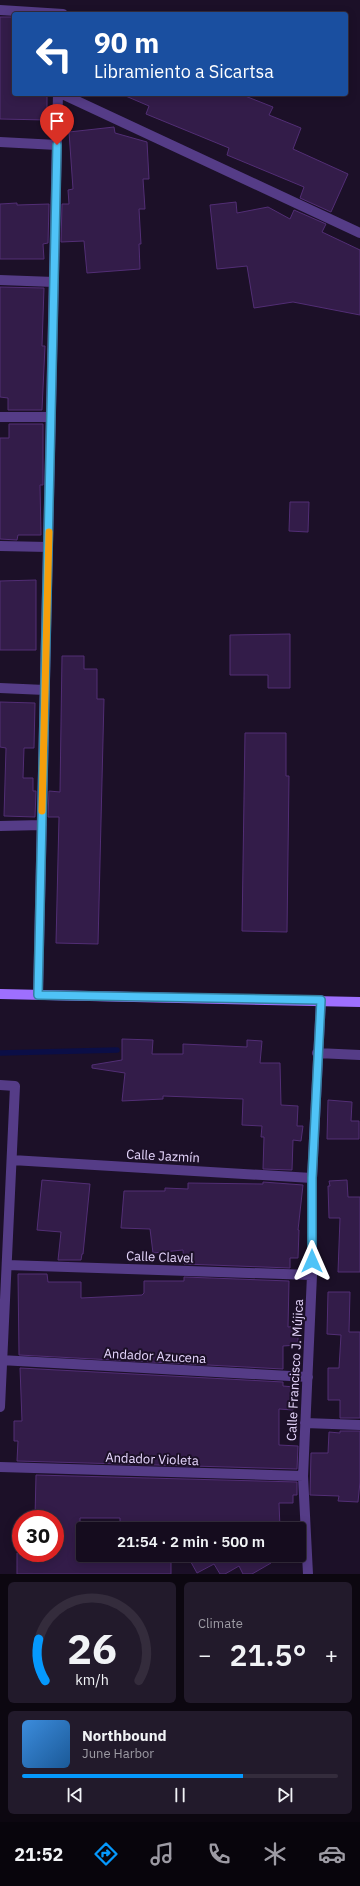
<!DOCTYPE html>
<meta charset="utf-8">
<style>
:root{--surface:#150c1e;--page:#221a2b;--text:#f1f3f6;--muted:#9d9ba4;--line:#342c3c;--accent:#0599fd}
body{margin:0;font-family:"IBM Plex Sans",sans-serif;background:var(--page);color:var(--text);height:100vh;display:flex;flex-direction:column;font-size:15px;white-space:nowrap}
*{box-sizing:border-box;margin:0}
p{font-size:13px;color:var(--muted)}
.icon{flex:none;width:22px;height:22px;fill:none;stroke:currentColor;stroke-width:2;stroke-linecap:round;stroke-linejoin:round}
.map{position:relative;height:1574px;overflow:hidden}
.sheet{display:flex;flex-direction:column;gap:8px;padding:8px;background:#0c0710;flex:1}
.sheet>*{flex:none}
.banner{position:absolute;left:12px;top:12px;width:336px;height:84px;border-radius:4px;box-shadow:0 2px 10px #0003,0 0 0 1px var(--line);background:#1a4fa0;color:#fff;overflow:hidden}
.speed{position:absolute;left:12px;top:1510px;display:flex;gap:8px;font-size:20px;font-weight:700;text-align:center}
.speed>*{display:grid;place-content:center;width:52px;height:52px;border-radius:50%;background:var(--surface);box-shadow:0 2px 10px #0003,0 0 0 1px var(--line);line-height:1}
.speed .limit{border:6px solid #d22;background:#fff;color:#111}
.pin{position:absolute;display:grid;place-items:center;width:34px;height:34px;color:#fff;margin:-41px -17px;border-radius:50% 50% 50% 0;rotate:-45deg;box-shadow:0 0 4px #0007}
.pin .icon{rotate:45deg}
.me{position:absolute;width:44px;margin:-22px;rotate:0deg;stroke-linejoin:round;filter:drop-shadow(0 0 3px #0008)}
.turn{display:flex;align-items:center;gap:14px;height:84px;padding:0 16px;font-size:18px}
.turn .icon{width:52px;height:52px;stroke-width:2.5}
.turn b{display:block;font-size:28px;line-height:34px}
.big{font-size:30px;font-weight:600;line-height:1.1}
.sheet .widget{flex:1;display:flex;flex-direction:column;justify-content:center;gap:6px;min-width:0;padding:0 14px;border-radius:6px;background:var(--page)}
.sheet .dial{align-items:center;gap:0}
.dial svg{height:104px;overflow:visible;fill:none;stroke:var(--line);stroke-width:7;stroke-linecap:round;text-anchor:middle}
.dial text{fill:var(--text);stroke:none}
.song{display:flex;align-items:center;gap:12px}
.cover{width:48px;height:48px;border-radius:6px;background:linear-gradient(135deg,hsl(210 70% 55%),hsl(210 70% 35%))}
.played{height:4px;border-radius:2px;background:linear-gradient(90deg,var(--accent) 70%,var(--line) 70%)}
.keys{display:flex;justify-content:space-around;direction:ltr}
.heat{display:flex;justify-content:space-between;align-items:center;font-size:22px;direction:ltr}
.sheet .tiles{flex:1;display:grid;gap:8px;grid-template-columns:1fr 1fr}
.widget:last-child{grid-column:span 2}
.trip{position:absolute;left:76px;top:1522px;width:230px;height:40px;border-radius:4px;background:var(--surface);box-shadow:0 2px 10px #0003,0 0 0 1px var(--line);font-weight:600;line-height:40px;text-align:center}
.dock{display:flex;height:64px;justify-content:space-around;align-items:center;background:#08050c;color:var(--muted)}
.dock .icon{width:28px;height:28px}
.dock .active{color:var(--accent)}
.dock b{font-size:18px;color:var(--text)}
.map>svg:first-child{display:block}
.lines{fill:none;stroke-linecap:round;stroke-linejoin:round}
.stream{stroke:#0b0e46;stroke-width:5.5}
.building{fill:#331c49;stroke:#522e75}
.minor{stroke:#553c87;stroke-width:10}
.secondary{stroke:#9e6ffe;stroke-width:10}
.route-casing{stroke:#337fa1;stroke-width:10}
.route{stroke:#4fc3f7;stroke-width:7}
.slow{stroke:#f59e0b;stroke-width:7}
.labels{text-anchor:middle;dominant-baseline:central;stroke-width:4;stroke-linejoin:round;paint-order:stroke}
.street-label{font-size:13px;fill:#e8d8ff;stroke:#1c1028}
</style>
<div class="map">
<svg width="360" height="1574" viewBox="0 0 360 1574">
<rect width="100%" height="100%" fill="#1c1028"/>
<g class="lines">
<path class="stream" d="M 0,1053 L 117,1050"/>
</g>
<path class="building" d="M 0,17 L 14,17 L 14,94 L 47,94 L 47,120 L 0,119 Z
M 121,94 L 240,94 L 273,107 L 269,115 L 301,128 L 293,149 L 348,174 L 331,212 L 300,198 L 304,187 L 227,155 L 229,148 L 146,114 L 149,106 Z
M 114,127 L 115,133 L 147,142 L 149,179 L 143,179 L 145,209 L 139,209 L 141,244 L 139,244 L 140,269 L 87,273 L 84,241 L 61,242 L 62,204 L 69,204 L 68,190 L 73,189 L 69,132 Z
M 236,202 L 237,213 L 268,207 L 290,219 L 294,210 L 326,224 L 322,232 L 360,250 L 360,315 L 293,302 L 254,308 L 247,266 L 217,269 L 210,205 Z
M 17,203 L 17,205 L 49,204 L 48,243 L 43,244 L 44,259 L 0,259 L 0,204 Z
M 0,287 L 44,288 L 42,346 L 45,346 L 42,410 L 8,410 L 8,398 L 0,397 Z
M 9,424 L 43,424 L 43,485 L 40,485 L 41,535 L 18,535 L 17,540 L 0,539 L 0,438 L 9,438 Z
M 290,502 L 309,502 L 308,532 L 289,531 Z
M 36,580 L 36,650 L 0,650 L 0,581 Z
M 290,634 L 290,688 L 268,688 L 268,675 L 230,675 L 230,635 Z
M 62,656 L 84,656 L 84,669 L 97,669 L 97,699 L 104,699 L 98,944 L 56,943 L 59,817 L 48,817 L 49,791 L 60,792 Z
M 0,702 L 35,703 L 34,748 L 24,748 L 23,778 L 33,778 L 33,791 L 36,791 L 35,817 L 4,816 L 6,748 L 0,747 Z
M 245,733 L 286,733 L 286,776 L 289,776 L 287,932 L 242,931 Z
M 122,1039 L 153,1040 L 152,1054 L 183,1054 L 183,1044 L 247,1047 L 247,1040 L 262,1041 L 260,1063 L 280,1063 L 281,1105 L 298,1106 L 297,1126 L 303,1126 L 301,1141 L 293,1140 L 292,1170 L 263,1169 L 264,1137 L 261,1137 L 262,1126 L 242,1125 L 243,1099 L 163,1096 L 163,1099 L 122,1101 L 125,1073 L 92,1068 L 92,1065 L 122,1060 Z
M 328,1100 L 352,1102 L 351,1121 L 359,1121 L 359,1139 L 327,1139 Z
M 42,1180 L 90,1184 L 83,1254 L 82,1254 L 81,1260 L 58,1260 L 61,1232 L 37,1230 Z
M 347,1180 L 348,1197 L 360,1197 L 360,1272 L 338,1272 L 340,1218 L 329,1218 L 328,1186 L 330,1186 L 329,1181 Z
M 263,1182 L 303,1185 L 298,1230 L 299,1230 L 298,1258 L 290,1258 L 290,1268 L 184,1264 L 183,1250 L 153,1253 L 150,1229 L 121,1228 L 124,1191 L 165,1191 L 165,1188 L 188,1189 L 188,1183 L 263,1184 Z
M 18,1274 L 47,1274 L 48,1282 L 81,1282 L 81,1298 L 142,1295 L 144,1293 L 144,1281 L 184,1281 L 184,1277 L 289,1281 L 288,1327 L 298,1326 L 298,1345 L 283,1346 L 283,1369 L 19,1355 Z
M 328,1292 L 350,1292 L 349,1332 L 360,1332 L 360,1418 L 340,1418 L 340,1400 L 328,1400 L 328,1368 L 339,1368 L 341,1335 L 327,1334 Z
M 20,1368 L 283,1382 L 283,1386 L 294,1387 L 293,1410 L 279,1409 L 279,1445 L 298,1446 L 297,1469 L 17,1461 L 18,1441 L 14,1441 L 14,1421 L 22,1421 Z
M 340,1431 L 360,1431 L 360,1482 L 358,1502 L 338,1501 L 339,1496 L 310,1495 L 311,1453 L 328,1453 L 329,1432 L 340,1433 Z
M 36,1475 L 297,1482 L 297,1495 L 293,1495 L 293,1503 L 279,1503 L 280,1528 L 142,1529 L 142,1525 L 120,1524 L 120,1518 L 80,1518 L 80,1555 L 171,1555 L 171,1574 L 17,1574 L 17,1553 L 55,1553 L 55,1517 L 35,1517 Z
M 187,1555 L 266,1555 L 271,1563 L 252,1574 L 243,1574 L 239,1566 L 225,1574 L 220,1574 L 214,1564 L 197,1573 Z"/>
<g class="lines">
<path class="minor" d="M 0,10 L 63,14
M 62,94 L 360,233
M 0,142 L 57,145
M 0,280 L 54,282
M 0,417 L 51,417
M 0,546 L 48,547
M 0,688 L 45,690
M 0,826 L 42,825
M 38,995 L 58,94
M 317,1053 L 360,1055
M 0,1085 L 15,1086 L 0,1407
M 12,1160 L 312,1178
M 7,1265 L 312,1275
M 0,1360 L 308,1377
M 305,1423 L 360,1425
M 0,1467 L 303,1476
M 308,1574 L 303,1476 L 312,1275 L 312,1178 L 321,1000"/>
<path class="secondary" d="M 0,994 L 360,1002"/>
</g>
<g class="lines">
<defs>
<path id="route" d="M 57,145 L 38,995 L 321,1000 L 312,1178 L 312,1261"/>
</defs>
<use href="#route" class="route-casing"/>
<use href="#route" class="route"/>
<path class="slow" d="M 42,811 L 49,532"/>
</g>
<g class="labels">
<g class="street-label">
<text transform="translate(163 1156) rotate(3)">Calle Jazmín</text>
<text transform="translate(160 1257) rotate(2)">Calle Clavel</text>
<text transform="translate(155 1356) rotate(3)">Andador Azucena</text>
<text transform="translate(295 1370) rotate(-87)">Calle Francisco J. Mújica</text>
<text transform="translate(152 1459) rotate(2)">Andador Violeta</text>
</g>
</g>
</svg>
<div class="speed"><div class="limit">30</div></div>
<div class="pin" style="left:57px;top:145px;background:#d93025"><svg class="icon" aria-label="arrive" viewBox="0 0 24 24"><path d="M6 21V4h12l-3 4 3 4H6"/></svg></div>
<svg class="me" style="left:312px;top:1261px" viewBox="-20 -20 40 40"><path d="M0-17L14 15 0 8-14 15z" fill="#4fc3f7" stroke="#fff" stroke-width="4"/></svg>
<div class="trip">21:54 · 2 min · 500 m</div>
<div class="banner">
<div class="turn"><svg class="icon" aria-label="left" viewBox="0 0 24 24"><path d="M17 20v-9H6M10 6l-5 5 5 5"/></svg><div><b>90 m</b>Libramiento a Sicartsa</div></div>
</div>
</div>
<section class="sheet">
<div class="tiles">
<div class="widget dial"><svg viewBox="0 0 100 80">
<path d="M14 69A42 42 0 1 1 86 69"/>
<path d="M14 69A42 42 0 0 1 9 37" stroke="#0599fd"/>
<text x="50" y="56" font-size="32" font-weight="700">26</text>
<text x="50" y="72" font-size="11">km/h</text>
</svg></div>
<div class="widget"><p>Climate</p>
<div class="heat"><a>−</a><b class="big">21.5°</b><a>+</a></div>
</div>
<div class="widget">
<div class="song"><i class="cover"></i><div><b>Northbound</b><p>June Harbor</p></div></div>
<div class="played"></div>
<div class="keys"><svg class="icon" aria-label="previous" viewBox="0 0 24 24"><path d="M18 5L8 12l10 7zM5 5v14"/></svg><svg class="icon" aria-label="pause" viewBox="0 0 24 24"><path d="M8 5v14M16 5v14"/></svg><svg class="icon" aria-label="next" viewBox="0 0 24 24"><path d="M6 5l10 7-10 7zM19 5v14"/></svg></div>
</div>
</div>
</section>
<nav class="dock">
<b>21:52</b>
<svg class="icon active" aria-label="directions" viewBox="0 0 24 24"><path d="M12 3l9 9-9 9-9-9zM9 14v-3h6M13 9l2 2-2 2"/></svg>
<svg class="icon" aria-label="music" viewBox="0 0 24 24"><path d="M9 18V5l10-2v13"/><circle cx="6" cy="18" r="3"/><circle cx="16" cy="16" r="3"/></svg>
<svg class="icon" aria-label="phone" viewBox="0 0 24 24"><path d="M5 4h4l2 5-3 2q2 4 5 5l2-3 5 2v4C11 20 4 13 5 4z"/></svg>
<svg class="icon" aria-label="climate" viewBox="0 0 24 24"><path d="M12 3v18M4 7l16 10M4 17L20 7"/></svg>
<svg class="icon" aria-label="car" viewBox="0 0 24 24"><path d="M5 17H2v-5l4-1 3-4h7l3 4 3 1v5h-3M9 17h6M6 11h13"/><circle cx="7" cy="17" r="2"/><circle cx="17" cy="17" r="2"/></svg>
</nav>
